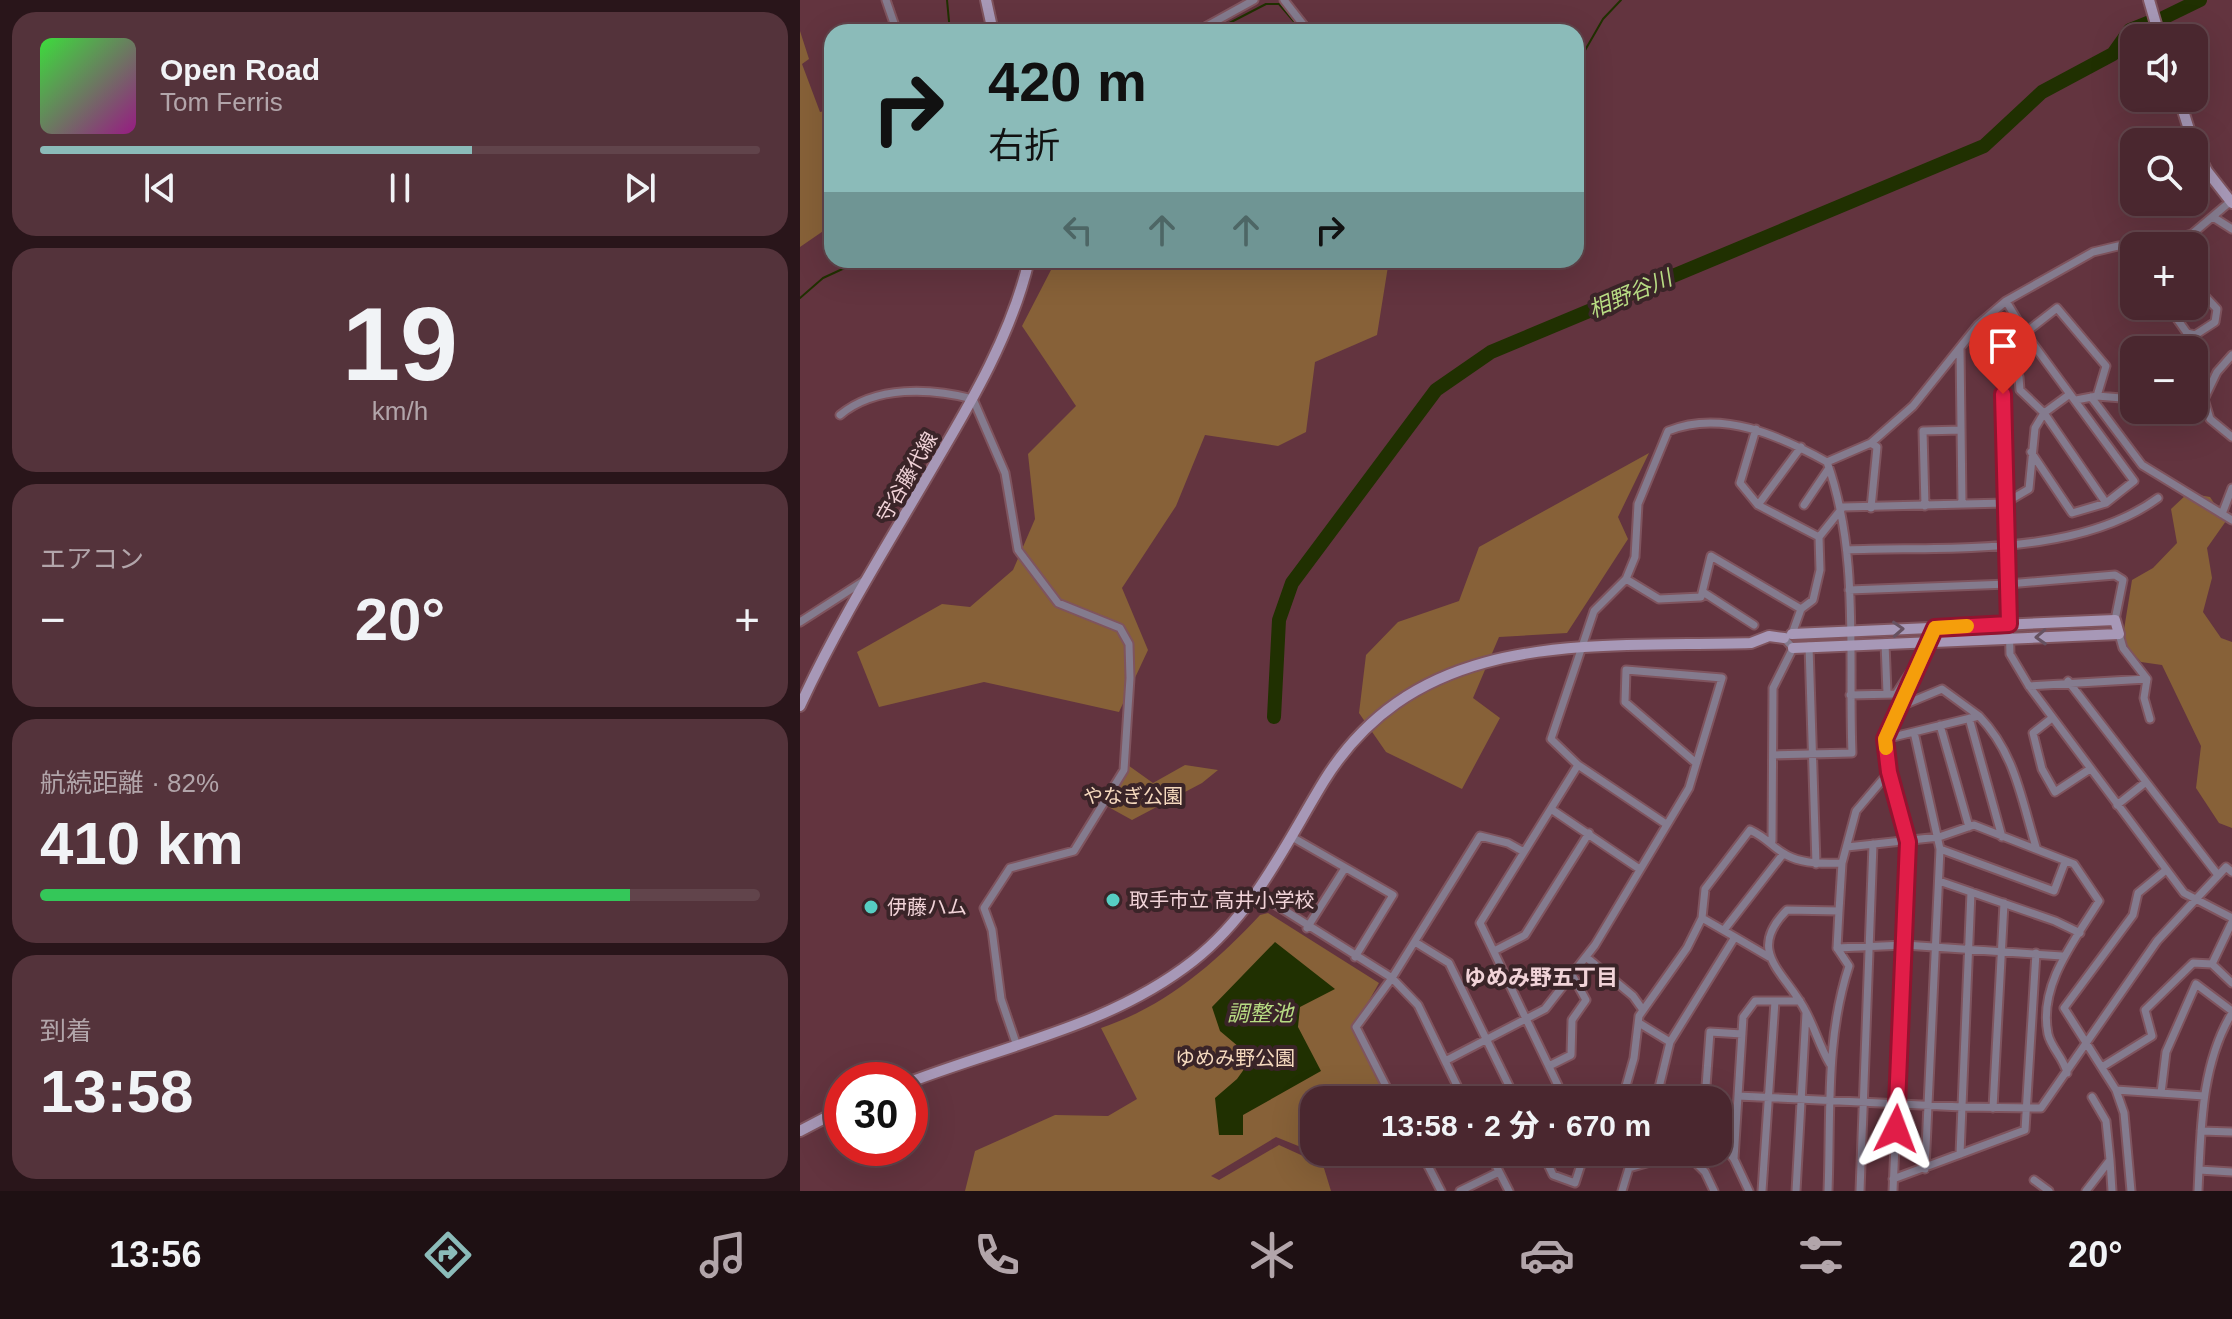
<!DOCTYPE html>
<html lang="ja">
<meta charset="utf-8">
<style>
:root{--surface:#4a272f;--page:#54333b;--text:#f1f3f6;--muted:#b2a5aa;--line:#61444b;--accent:#8bbbb9}
body{margin:0;font-family:Arial,"Noto Sans JP",sans-serif;background:var(--page);color:var(--text);height:100vh;display:flex;flex-direction:column;font-size:30px;white-space:nowrap}
*{box-sizing:border-box;margin:0}
p{font-size:26px;color:var(--muted)}
.icon{flex:none;width:44px;height:44px;fill:none;stroke:currentColor;stroke-width:2;stroke-linecap:round;stroke-linejoin:round}
.map{position:relative;flex:1;overflow:hidden}
.details{display:flex;flex-direction:column;gap:12px;padding:12px;background:#29151a;width:800px}
.details>*{flex:none}
.guide{position:absolute;left:24px;top:24px;width:760px;height:244px;border-radius:24px;box-shadow:0 8px 32px #0002,0 0 0 2px var(--line);background:#8bbbb9;color:#111;overflow:hidden}
.tools{position:absolute;left:1320px;top:24px;display:grid;gap:16px}
.tools a{display:grid;place-items:center;width:88px;height:88px;border-radius:16px;background:var(--surface);box-shadow:0 8px 32px #0002,0 0 0 2px var(--line);font-size:40px}
.speed{position:absolute;left:24px;top:1062px;display:flex;gap:16px;font-size:40px;font-weight:700;text-align:center}
.speed>*{display:grid;place-content:center;width:104px;height:104px;border-radius:50%;background:var(--surface);box-shadow:0 8px 32px #0002,0 0 0 2px var(--line);line-height:1}
.speed .limit{border:12px solid #d22;background:#fff;color:#111}
.pin{position:absolute;display:grid;place-items:center;width:68px;height:68px;color:#fff;margin:-82px -34px;border-radius:50% 50% 50% 0;rotate:-45deg;box-shadow:0 0 8px #0007}
.pin .icon{rotate:45deg}
.me{position:absolute;width:88px;margin:-44px;rotate:3deg;stroke-linejoin:round;filter:drop-shadow(0 0 6px #0008)}
.turn{display:flex;align-items:center;gap:28px;height:168px;padding:0 32px;font-size:36px}
.turn .icon{width:104px;height:104px;stroke-width:2.5}
.turn b{display:block;font-size:56px;line-height:68px}
.lanes{display:flex;align-items:center;height:76px;padding:0 32px;background:#0003;justify-content:center;gap:40px;direction:ltr}
.lanes .off{opacity:.35}
.big{font-size:60px;font-weight:800;line-height:1.1}
.details .tile{flex:1;display:flex;flex-direction:column;justify-content:center;gap:12px;min-width:0;padding:0 28px;border-radius:24px;background:var(--page)}
.details .dial{align-items:center;gap:0}
.dial b{font-size:104px;line-height:1}
.song{display:flex;align-items:center;gap:24px}
.cover{width:96px;height:96px;border-radius:12px;background:linear-gradient(135deg,hsl(120 70% 55%),hsl(310 70% 35%))}
.played{height:8px;border-radius:4px;background:linear-gradient(90deg,var(--accent) 60%,var(--line) 60%)}
.keys{display:flex;justify-content:space-around;direction:ltr}
.heat{display:flex;justify-content:space-between;align-items:center;font-size:44px;direction:ltr}
.charge{height:12px;border-radius:6px;background:linear-gradient(90deg,#34c759 82%,var(--line) 0)}
.trip{position:absolute;left:500px;top:1086px;width:432px;height:80px;border-radius:24px;background:var(--surface);box-shadow:0 8px 32px #0002,0 0 0 2px var(--line);font-weight:800;line-height:80px;text-align:center}
.tabs{display:flex;height:128px;justify-content:space-around;align-items:center;background:#1e1013;color:var(--muted)}
.tabs .icon{width:56px;height:56px}
.tabs .active{color:var(--accent)}
.tabs b{font-size:36px;color:var(--text)}
main{display:flex;flex:1;min-height:0}
.map>svg:first-child{display:block}
.green{fill:#876138}
.water{fill:#203001}
.lines{fill:none;stroke-linecap:round;stroke-linejoin:round}
.stream{stroke:#203001;stroke-width:2}
.river{stroke:#203001;stroke-width:14}
.street-casing{stroke:#7f545e;stroke-width:11}
.secondary-casing{stroke:#7f545e;stroke-width:14}
.street{stroke:#847b8e;stroke-width:7}
.secondary{stroke:#a798b7;stroke-width:10}
.oneway{stroke:#665261}
.route-casing{stroke:#92132f;stroke-width:20}
.route{stroke:#e11d48;stroke-width:14}
.slow{stroke:#f59e0b;stroke-width:14}
.poi-dot{fill:#56cec3;stroke:#3a2428;stroke-width:3}
.labels{text-anchor:middle;dominant-baseline:central;stroke-width:8;stroke-linejoin:round;paint-order:stroke}
.street-label{font-size:20px;fill:#f1d3d8;stroke:#3a2428}
.park-label{font-size:20px;fill:#f5d9be;stroke:#3a2428}
.poi-label{font-size:20px;fill:#f1d3d8;stroke:#3a2428;text-anchor:start}
.water-label{font-size:22px;font-style:italic;fill:#b7db83;stroke:#3a2428}
.neighbourhood-label{font-size:22px;font-weight:bold;fill:#f1d3d8;stroke:#3a2428}
</style>
<main>
<section class="details">
<div class="tile">
<div class="song"><i class="cover"></i><div><b>Open Road</b><p>Tom Ferris</p></div></div>
<div class="played"></div>
<div class="keys"><svg class="icon" aria-label="previous" viewBox="0 0 24 24"><path d="M18 5L8 12l10 7zM5 5v14"/></svg><svg class="icon" aria-label="pause" viewBox="0 0 24 24"><path d="M8 5v14M16 5v14"/></svg><svg class="icon" aria-label="next" viewBox="0 0 24 24"><path d="M6 5l10 7-10 7zM19 5v14"/></svg></div>
</div>
<div class="tile dial"><b>19</b><p>km/h</p></div>
<div class="tile"><p>エアコン</p>
<div class="heat"><a>−</a><b class="big">20°</b><a>+</a></div>
</div>
<div class="tile"><p>航続距離 · 82%</p><b class="big">410 km</b><div class="charge"></div></div>
<div class="tile"><p>到着</p><b class="big">13:58</b></div>
</section>
<div class="map">
<svg width="1432" height="1191" viewBox="0 0 1432 1191">
<rect width="100%" height="100%" fill="#63343f"/>
<path class="green" d="M 0,31 L 9,59 L 2,64 L 20,112 L 32,109 L 32,225 L 0,247 Z
M 251,260 L 589,260 L 577,335 L 515,362 L 506,432 L 478,446 L 405,435 L 376,506 L 322,588 L 348,650 L 319,712 L 184,682 L 79,707 L 57,652 L 142,604 L 170,607 L 213,570 L 235,519 L 228,454 L 276,406 L 222,326 L 252,268 Z
M 849,453 L 818,517 L 828,539 L 767,633 L 699,637 L 673,698 L 700,718 L 662,789 L 586,752 L 559,713 L 566,655 L 598,622 L 659,601 L 679,547 Z
M 1388,493 L 1410,497 L 1426,521 L 1407,548 L 1412,578 L 1403,612 L 1421,638 L 1432,642 L 1432,828 L 1419,823 L 1396,788 L 1401,746 L 1362,665 L 1341,662 L 1322,642 L 1332,580 L 1353,568 L 1377,543 L 1371,509 Z
M 325,763 L 353,783 L 385,765 L 418,770 L 402,783 L 332,820 L 303,804 Z
M 468,913 L 579,983 L 554,1027 L 590,1100 L 514,1100 L 514,1152 L 537,1152 L 528,1158 L 476,1137 L 411,1176 L 419,1180 L 479,1145 L 523,1165 L 531,1191 L 165,1191 L 175,1151 L 255,1115 L 308,1116 L 337,1099 L 301,1028 C 366,1006 414,964 460,915 Z"/>
<path class="water" d="M 475,942 L 535,989 L 500,1007 L 498,1027 L 521,1071 L 443,1115 L 443,1135 L 419,1135 L 415,1098 L 437,1079 L 452,1058 L 420,1031 L 412,1007 Z"/>
<g class="lines">
<path class="stream" d="M 147,0 L 150,32
M 412,32 L 466,4 L 479,4 L 503,32
M 776,66 L 803,19 L 821,0
M 0,298 L 23,278 L 62,260"/>
<path class="river" d="M 1361,19 L 1400,0
M 474,717 L 479,620 L 492,583 L 636,390 L 691,352 L 1184,146 L 1242,92 L 1313,54 L 1330,30 L 1350,22"/>
<defs>
<path id="street" d="M 86,0 L 97,32
M 484,0 L 509,32
M 396,32 L 454,0
M 1413,217 L 1432,229
M 1348,246 L 1392,234 L 1431,201
M 1206,301 L 1225,333 L 1334,481 L 1306,503 L 1272,513 L 1231,452
M 1368,306 L 1387,333 L 1395,335 L 1415,322 L 1417,309 L 1401,292 L 1394,291
M 1178,325 L 1188,351 L 1202,367 L 1210,654 L 1229,686 L 1384,893 L 1432,918
M 1225,333 L 1257,308 L 1306,366 L 1297,396 L 1276,400
M 1160,348 L 1162,504
M 1432,355 L 1417,372 L 1404,399 L 1410,419 L 1432,437
M 1270,394 L 1244,413 L 1306,503
M 1297,396 L 1334,399
M 1291,397 L 1342,465 L 1432,520
M 40,415 C 76,385 131,388 173,399 L 205,473 L 218,550 L 258,603 L 320,628 L 329,644 L 330,678 L 324,770 L 274,851 L 210,868 L 184,908 L 192,930 L 201,999 L 217,1046
M 956,429 L 940,483 L 958,505 L 1019,537
M 1071,443 L 1077,447 L 1071,508
M 958,505 L 1001,447
M 1004,505 L 1029,468
M 1125,506 L 1123,431 L 1161,430
M 1422,514 L 1432,488
M 1047,550 C 1146,546 1276,558 1358,498
M 826,579 L 859,599 L 901,597 L 911,556 L 1001,609
M 1049,590 L 1208,584 L 1315,575 L 1323,580 L 1315,620
M 903,592 L 954,625
M 0,622 L 67,579
M 1319,634 L 1323,648 L 1347,679
M 1085,643 L 1087,693
M 1009,646 L 1016,864
M 1268,681 L 1418,875
M 1229,686 L 1347,679 L 1344,698 L 1350,719
M 1050,695 L 1096,694 L 1115,665
M 1101,706 L 1142,689 L 1179,716
M 1169,718 L 1202,837
M 1252,718 L 1233,733 L 1242,769 L 1255,792 L 1290,769
M 1140,725 L 1169,827
M 1114,732 L 1140,849 L 1125,1169
M 1085,739 L 1179,716 C 1215,753 1221,798 1236,847
M 973,755 L 1052,753 C 1048,656 1060,554 1027,462
M 1317,805 L 1346,782
M 751,809 L 838,868
M 866,824 L 778,765 L 751,739 L 794,611 L 826,579 L 835,557 L 838,504 L 868,431 C 922,409 980,436 1027,462 L 1071,443 L 1113,406 L 1178,325 L 1206,301 L 1293,252 L 1318,246 L 1334,246
M 492,837 L 593,895 L 555,957
M 972,841 L 973,688 L 993,648 L 984,638 L 992,634 L 1001,609 L 1013,600 L 1020,570 L 1019,537 L 1043,507 L 1205,503 L 1229,489 L 1235,428 L 1244,413 L 1220,390 L 1219,377 L 1211,365 L 1202,367
M 1047,847 L 1139,837 L 1174,825 L 1274,864 L 1299,901 C 1275,940 1238,985 1248,1034 C 1251,1048 1264,1058 1267,1073
M 1140,849 L 1254,891 L 1265,862
M 1139,881 L 1255,921 L 1280,933
M 457,893 L 592,978 L 618,1005 L 664,1100
M 1039,911 L 1037,948 L 1105,945 L 1262,956
M 507,928 L 545,868
M 924,930 L 983,854
M 935,937 L 969,957
M 615,942 L 649,963 L 716,1100
M 694,951 L 725,935 L 789,833
M 786,957 L 833,996 L 843,1010
M 1412,964 L 1432,922
M 839,1023 L 870,1042 L 856,1100
M 870,1042 L 935,937 L 902,918
M 645,1061 L 745,1009 L 795,945 L 889,788 L 922,678 L 826,670 L 825,702 L 896,763
M 1030,1064 C 1020,1047 1015,1029 1006,1012 C 987,973 944,953 987,910 L 1039,911 L 1042,863 L 1056,811 L 1089,772
M 749,1066 L 771,1055 L 772,1020 L 786,1000 L 772,975
M 1302,1067 L 1352,1036 L 1345,1010 L 1393,963 L 1412,964 L 1432,983
M 1316,1090 L 1404,1096
M 1361,1093 L 1366,1052 L 1396,984 L 1432,1011
M 938,1096 L 1162,1107 L 1241,1108 L 1357,941 L 1426,867 L 1432,872
M 1292,1097 L 1306,1121 L 1310,1160
M 593,1100 L 556,1027 L 592,978 L 680,836 L 708,843 L 724,852
M 765,1100 L 680,923 L 778,765
M 822,1100 L 834,1058 L 839,1016 L 887,948 L 902,918 L 905,889 L 950,830 C 967,838 970,845 983,853 C 999,864 1024,864 1042,863
M 905,1100 L 910,1032 L 942,1034
M 1193,1108 L 1204,903
M 1401,1131 L 1432,1132
M 918,1139 L 934,1159 L 949,1191
M 621,1152 L 641,1191
M 689,1152 L 709,1191
M 742,1152 L 753,1175 L 775,1183 L 785,1152
M 885,1152 L 905,1172 L 914,1191
M 1160,1154 L 1171,892
M 934,1159 L 943,1017 L 955,1001 L 1000,1001
M 829,1168 L 885,1152
M 1399,1170 L 1432,1172
M 1093,1179 L 1225,1130 L 1236,953
M 1234,1180 L 1249,1191
M 660,1191 L 699,1172
M 822,1191 L 829,1168 L 828,1152
M 962,1191 L 975,1001
M 996,1191 L 1006,1013
M 1028,1191 C 1031,1115 1025,1039 1049,966 L 1037,948
M 1060,1191 L 1073,844
M 1093,1191 L 1108,842 L 1089,772 L 1085,739 L 1135,628
M 1286,1191 L 1310,1160 L 1312,1191
M 1331,1191 L 1324,1113 L 1316,1090 L 1264,1008 L 1333,915 L 1338,893 L 1366,870
M 1398,1191 C 1401,1132 1400,1066 1432,1013"/>
<path id="secondary" d="M 186,0 L 193,32
M 1349,0 L 1360,38
M 1379,98 L 1393,142
M 1394,146 L 1407,171 L 1432,203
M 992,634 L 1315,620 L 1319,634 L 993,648
M 0,706 C 38,623 88,544 134,465 C 172,401 212,333 229,260
M 110,1082 C 206,1045 310,1026 393,961 C 454,913 485,845 524,781 C 620,626 793,648 951,643 L 969,636 L 984,638
M 0,1131 L 42,1109"/>
</defs>
<use href="#street" class="street-casing"/>
<use href="#secondary" class="secondary-casing"/>
<use href="#street" class="street"/>
<use href="#secondary" class="secondary"/>
</g>
<defs><path id="oneway-chevron" d="M-2-3.5L2.5 0L-2 3.5" fill="none" stroke-width="1.6" stroke-linecap="round" stroke-linejoin="round" transform="scale(2)"/></defs>
<g class="oneway">
<use href="#oneway-chevron" transform="translate(1098 629) rotate(-3)"/>
<use href="#oneway-chevron" transform="translate(1241 637) rotate(178)"/>
</g>
<g class="lines">
<defs>
<path id="route" d="M 1096,1129 L 1108,842 L 1089,772 L 1085,739 L 1135,628 L 1209,624 L 1203,394"/>
</defs>
<use href="#route" class="route-casing"/>
<use href="#route" class="route"/>
<path class="slow" d="M 1086,748 L 1085,739 L 1135,628 L 1167,626"/>
</g>
<g class="poi-dot">
<circle cx="313" cy="900" r="8"/>
<circle cx="71" cy="907" r="8"/>
</g>
<g class="labels">
<g class="street-label">
<text transform="translate(107 477) rotate(-60)">守谷藤代線</text>
</g>
<g class="park-label">
<text x="333" y="796">やなぎ公園</text>
<text x="435" y="1058">ゆめみ野公園</text>
</g>
<g class="poi-label">
<text x="329" y="900">取手市立 高井小学校</text>
<text x="87" y="907">伊藤ハム</text>
</g>
<g class="water-label">
<text transform="translate(830 294) rotate(-23)">相野谷川</text>
<text x="460" y="1013">調整池</text>
</g>
<g class="neighbourhood-label">
<text x="741" y="977">ゆめみ野五丁目</text>
</g>
</g>
</svg>
<div class="tools">
<a><svg class="icon" aria-label="sound" viewBox="0 0 24 24"><path d="M4 9h4l5-4v14l-5-4H4zM17 9q2 3 0 6"/></svg></a>
<a><svg class="icon" aria-label="search" viewBox="0 0 24 24"><circle cx="10" cy="10" r="6"/><path d="M15 15l6 6"/></svg></a>
<a>+</a>
<a>−</a>
</div>
<div class="speed"><div class="limit">30</div></div>
<div class="pin" style="left:1203px;top:394px;background:#d93025"><svg class="icon" aria-label="arrive" viewBox="0 0 24 24"><path d="M6 21V4h12l-3 4 3 4H6"/></svg></div>
<svg class="me" style="left:1096px;top:1129px" viewBox="-20 -20 40 40"><path d="M0-17L14 15 0 8-14 15z" fill="#e11d48" stroke="#fff" stroke-width="4"/></svg>
<div class="trip">13:58 · 2 分 · 670 m</div>
<div class="guide">
<div class="turn"><svg class="icon" aria-label="right" viewBox="0 0 24 24"><path d="M7 20v-9h11M14 6l5 5-5 5"/></svg><div><b>420 m</b>右折</div></div>
<div class="lanes"><svg class="icon off" aria-label="left" viewBox="0 0 24 24"><path d="M17 20v-9H6M10 6l-5 5 5 5"/></svg><svg class="icon off" aria-label="ahead" viewBox="0 0 24 24"><path d="M12 20V5M6 11l6-6 6 6"/></svg><svg class="icon off" aria-label="ahead" viewBox="0 0 24 24"><path d="M12 20V5M6 11l6-6 6 6"/></svg><svg class="icon" aria-label="right" viewBox="0 0 24 24"><path d="M7 20v-9h11M14 6l5 5-5 5"/></svg></div>
</div>
</div>
</main>
<nav class="tabs">
<b>13:56</b>
<svg class="icon active" aria-label="directions" viewBox="0 0 24 24"><path d="M12 3l9 9-9 9-9-9zM9 14v-3h6M13 9l2 2-2 2"/></svg>
<svg class="icon" aria-label="music" viewBox="0 0 24 24"><path d="M9 18V5l10-2v13"/><circle cx="6" cy="18" r="3"/><circle cx="16" cy="16" r="3"/></svg>
<svg class="icon" aria-label="phone" viewBox="0 0 24 24"><path d="M5 4h4l2 5-3 2q2 4 5 5l2-3 5 2v4C11 20 4 13 5 4z"/></svg>
<svg class="icon" aria-label="climate" viewBox="0 0 24 24"><path d="M12 3v18M4 7l16 10M4 17L20 7"/></svg>
<svg class="icon" aria-label="car" viewBox="0 0 24 24"><path d="M5 17H2v-5l4-1 3-4h7l3 4 3 1v5h-3M9 17h6M6 11h13"/><circle cx="7" cy="17" r="2"/><circle cx="17" cy="17" r="2"/></svg>
<svg class="icon" aria-label="filters" viewBox="0 0 24 24"><path d="M4 7h16M4 17h16"/><circle cx="9" cy="7" r="2"/><circle cx="15" cy="17" r="2"/></svg>
<b>20°</b>
</nav>
